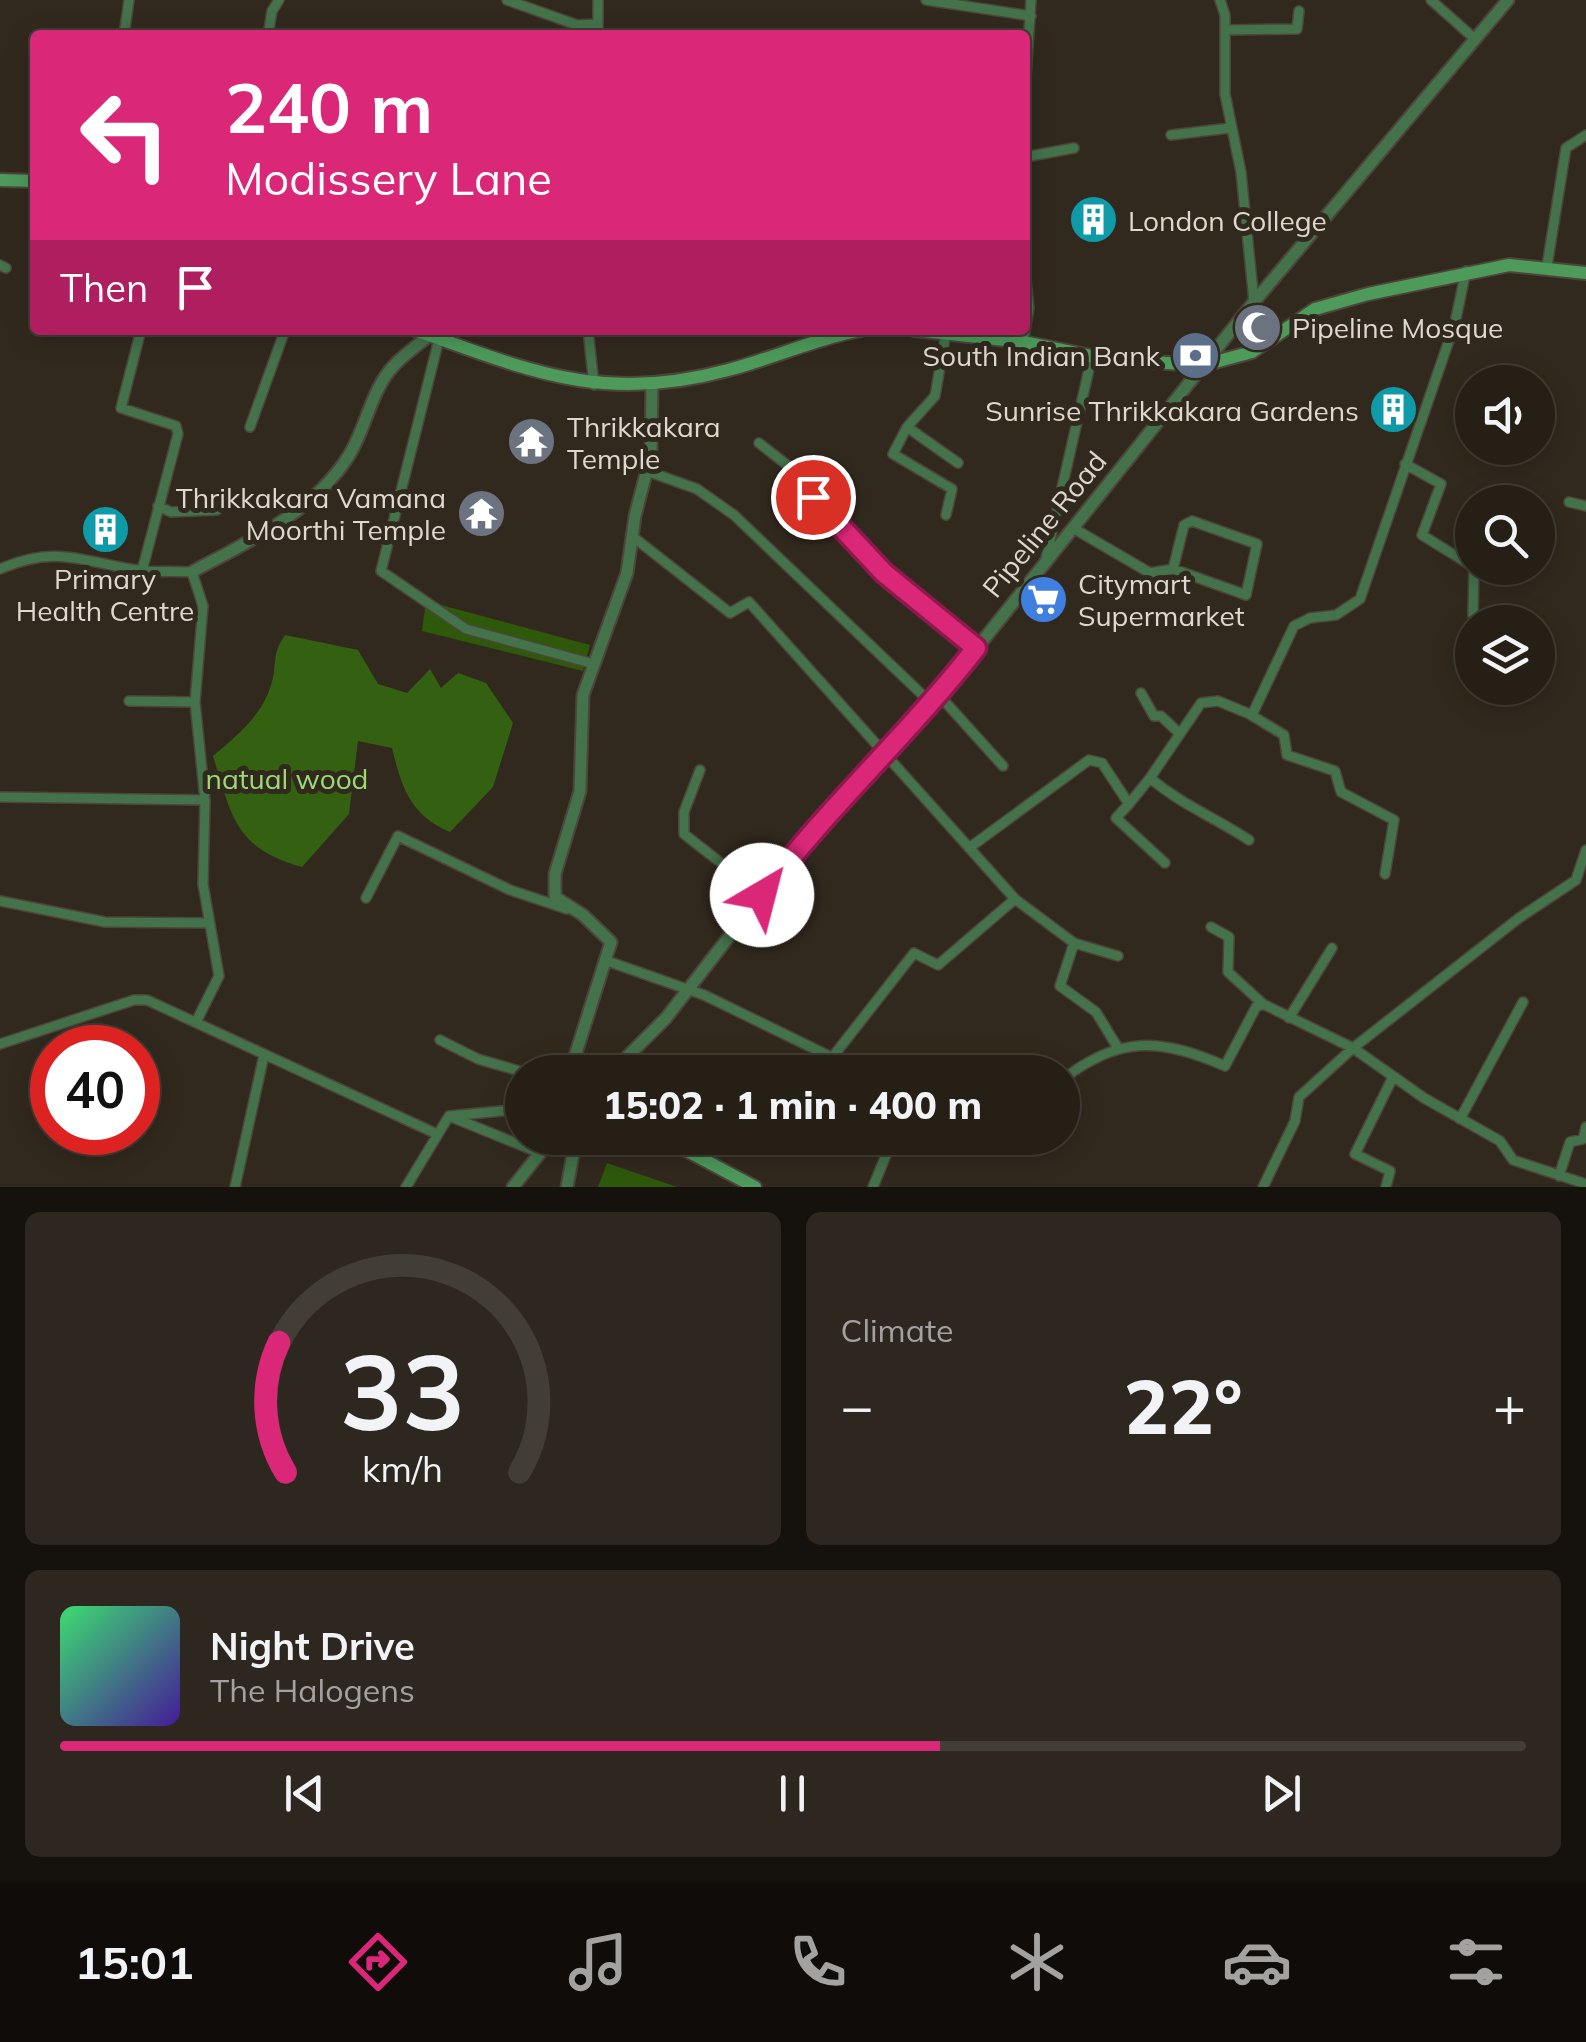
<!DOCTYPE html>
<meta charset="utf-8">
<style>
:root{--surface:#261f16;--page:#2e271f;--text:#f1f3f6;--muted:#a4a2a1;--line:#423d35;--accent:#db2777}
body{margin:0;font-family:Mulish,sans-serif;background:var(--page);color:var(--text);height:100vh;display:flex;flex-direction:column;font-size:38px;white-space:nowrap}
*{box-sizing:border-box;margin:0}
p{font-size:32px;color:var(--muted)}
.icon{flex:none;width:55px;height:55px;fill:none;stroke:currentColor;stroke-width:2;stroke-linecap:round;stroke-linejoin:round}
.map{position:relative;height:1187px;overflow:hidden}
.drawer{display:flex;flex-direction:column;gap:25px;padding:25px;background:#15110c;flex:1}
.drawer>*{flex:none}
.guide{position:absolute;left:30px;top:30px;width:1000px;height:305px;border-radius:10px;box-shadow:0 5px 25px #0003,0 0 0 2px var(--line);background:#db2777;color:#fff;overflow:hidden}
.tools{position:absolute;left:1455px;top:365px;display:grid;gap:20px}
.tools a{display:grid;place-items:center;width:100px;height:100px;border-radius:50%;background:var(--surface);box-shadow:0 5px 25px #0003,0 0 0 2px var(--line);font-size:50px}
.speed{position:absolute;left:30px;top:1025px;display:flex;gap:20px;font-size:50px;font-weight:700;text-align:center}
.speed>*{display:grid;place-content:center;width:130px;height:130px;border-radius:50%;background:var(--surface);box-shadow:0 5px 25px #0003,0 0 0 2px var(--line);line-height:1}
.speed .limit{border:15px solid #d22;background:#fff;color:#111}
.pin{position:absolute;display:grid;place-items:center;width:85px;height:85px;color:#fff;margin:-42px;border:5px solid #fff;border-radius:50%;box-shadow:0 2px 10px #0007}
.me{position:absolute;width:110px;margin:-55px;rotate:37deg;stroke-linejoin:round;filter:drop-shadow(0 0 8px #0008)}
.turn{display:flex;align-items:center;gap:35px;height:210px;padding:0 30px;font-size:45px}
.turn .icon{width:130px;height:130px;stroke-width:2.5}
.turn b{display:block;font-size:70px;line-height:85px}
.then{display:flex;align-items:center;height:95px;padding:0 30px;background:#0003;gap:20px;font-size:38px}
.big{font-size:75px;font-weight:800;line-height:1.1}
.drawer .widget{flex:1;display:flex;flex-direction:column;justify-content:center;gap:15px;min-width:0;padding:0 35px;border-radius:15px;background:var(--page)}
.drawer .dial{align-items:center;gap:0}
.dial svg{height:260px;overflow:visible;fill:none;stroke:var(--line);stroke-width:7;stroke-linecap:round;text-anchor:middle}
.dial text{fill:var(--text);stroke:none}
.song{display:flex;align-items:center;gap:30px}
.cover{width:120px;height:120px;border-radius:15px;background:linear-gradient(135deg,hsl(140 70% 55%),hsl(260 70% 35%))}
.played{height:10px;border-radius:5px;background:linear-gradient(90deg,var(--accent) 60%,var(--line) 60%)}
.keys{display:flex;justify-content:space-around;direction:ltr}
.heat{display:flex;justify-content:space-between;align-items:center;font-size:55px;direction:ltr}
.drawer .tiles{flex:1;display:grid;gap:25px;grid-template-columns:1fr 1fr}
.widget:last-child{grid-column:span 2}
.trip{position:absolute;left:505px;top:1055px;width:575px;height:100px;border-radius:50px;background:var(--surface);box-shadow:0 5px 25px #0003,0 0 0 2px var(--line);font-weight:800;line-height:100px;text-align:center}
.tabs{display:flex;height:160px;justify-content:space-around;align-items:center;background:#0f0c09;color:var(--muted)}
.tabs .icon{width:70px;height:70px}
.tabs .active{color:var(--accent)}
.tabs b{font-size:45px;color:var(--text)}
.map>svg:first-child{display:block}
.green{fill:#2e590a}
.forest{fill:#346111}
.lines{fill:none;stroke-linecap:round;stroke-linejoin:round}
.minor-casing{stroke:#4d453a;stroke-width:12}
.tertiary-casing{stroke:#4d453a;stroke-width:15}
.secondary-casing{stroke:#4d453a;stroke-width:16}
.minor{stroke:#44724b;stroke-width:9}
.tertiary{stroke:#44724b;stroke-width:11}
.secondary{stroke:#4d9a5b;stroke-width:12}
.route-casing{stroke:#8e194d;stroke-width:25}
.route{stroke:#db2777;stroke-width:18}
.labels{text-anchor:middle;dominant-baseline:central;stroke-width:10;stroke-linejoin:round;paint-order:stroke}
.poi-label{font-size:28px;fill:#ddd8d0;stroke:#32291e;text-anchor:start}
.street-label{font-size:28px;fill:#ddd8d0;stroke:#32291e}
.park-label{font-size:28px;fill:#9ada75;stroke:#32291e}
</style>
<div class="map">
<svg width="1586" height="1187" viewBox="0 0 1586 1187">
<rect width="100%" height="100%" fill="#32291e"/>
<path class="green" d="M 426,601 L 590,645 L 583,671 L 422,631 Z
M 607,1163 L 677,1187 L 598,1187 Z"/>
<path class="forest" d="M 285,635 L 358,650 L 378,684 L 407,693 L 430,669 L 441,688 L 458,673 L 486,683 L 513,723 L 493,787 L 450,832 C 410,815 402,788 392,748 L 358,741 L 349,814 L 302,867 C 235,848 232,817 213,756 C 241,732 268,711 274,672 C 276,655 275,650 285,635 Z"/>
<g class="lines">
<defs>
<path id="minor" d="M 507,0 L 577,25 L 598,24
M 926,0 L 1031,16
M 1220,0 L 1225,15 L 1225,94 L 1241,172 L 1254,302
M 1431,0 L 1475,39
M 1225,30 L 1297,29 L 1299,11
M 124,35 L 129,0
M 268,35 L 272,11 L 279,0
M 598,35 L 598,0
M 1025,91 L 1031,0
M 1171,135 L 1230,128
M 1025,157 L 1074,148
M 0,265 L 6,268
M 1547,266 L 1566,148 L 1586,135
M 141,330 L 121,408 L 176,426 L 178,434 L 142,571
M 588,330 L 594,385
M 946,333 L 935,396 L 907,427 L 958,463
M 439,339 L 381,571 L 466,629 L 594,664
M 1023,342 L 1029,308 L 1025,272
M 250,427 L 285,330
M 907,427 L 893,454 L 952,489 L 946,515
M 759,443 L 791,468 L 885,573 L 975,648
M 1405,464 L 1441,484 L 1422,535 L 1472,566
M 647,471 L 697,489 L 734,515 L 932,704
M 1569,502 L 1586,506
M 158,506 L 171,512 L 217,510
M 1073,528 L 1150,573 L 1173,569 L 1246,595 L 1257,544 L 1192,521 L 1184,525 L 1173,569
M 632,536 L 730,613 L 749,602 L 1015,899 L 1074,943 L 1118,956
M 1046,558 L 1092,356
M 0,569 C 61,542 87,565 145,571 C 160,572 176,571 192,572 L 203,606 L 195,702 L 205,800 L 203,884 L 219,976 L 196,1022
M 1473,615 L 1474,568
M 1141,693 L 1154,716 L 1161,716 L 1180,734
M 939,695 L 1003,766
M 129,701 L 195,702
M 1251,715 L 1284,735 L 1287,755 L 1335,771 L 1341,792 L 1394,820 L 1385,874
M 700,770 L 684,812 L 684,834 L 762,895
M 1150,778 L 1201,703 L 1218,701 L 1252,715 L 1294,626 L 1310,618 L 1336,615 L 1360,599 L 1455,323 L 1466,271
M 0,797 L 205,800
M 1129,804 L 1116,818 L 1165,863
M 969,848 L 1089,760 L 1102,763 L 1129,804 L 1150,778 C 1182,805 1214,817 1249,840
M 366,898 L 398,836 L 510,890 L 567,909
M 0,901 L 105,922 L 209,923
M 1211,927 L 1229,937 L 1228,972 L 1263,1004
M 1074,943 L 1060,986 L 1096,1012 L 1118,1048
M 607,961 L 704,995 L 862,1072
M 1289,1018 L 1332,948
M 440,1040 L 478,1059 L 523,1072
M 0,1044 L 134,1000 L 147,1000 L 437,1134
M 831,1059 L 914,953 L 938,965 L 1015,899
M 1062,1080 C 1119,1035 1161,1038 1225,1066 L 1256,1007 L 1263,1004 L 1353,1048 L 1424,1098 L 1500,1141 L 1513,1160 L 1586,1184
M 454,1118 L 540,1153
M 1460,1119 L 1523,1002
M 1559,1176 L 1570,1142 L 1583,1139 L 1586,1127
M 235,1187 L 264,1055
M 406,1187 L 449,1116 L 522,1109
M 873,1187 L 893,1138
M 1263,1187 L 1295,1121 L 1299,1097 L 1353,1048 L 1519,918 L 1576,880 L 1586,850
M 1386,1187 L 1390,1171 L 1355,1154 L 1393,1077"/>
<path id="tertiary" d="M 192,572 C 247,542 310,514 346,460 C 364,434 368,402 385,377 C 396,360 414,348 430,335
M 570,1072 L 611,942 L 583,915 L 555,897 L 555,874 L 580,791 L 583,695 L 627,573 L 635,516 L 651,454 L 652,384
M 612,1072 L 666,1018 L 793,854 L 932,704 L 1254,302 L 1508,0
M 513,1187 L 552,1138
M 567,1187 L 576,1138"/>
<path id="secondary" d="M 0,180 L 35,181
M 415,330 C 530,371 604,404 728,370 C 774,358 814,339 861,330
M 914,330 L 1023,342 L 1110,360 L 1204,365 L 1252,352 L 1315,309 L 1368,294 L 1509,265 L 1586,273
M 663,1138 L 755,1187"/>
</defs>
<use href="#minor" class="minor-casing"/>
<use href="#tertiary" class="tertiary-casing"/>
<use href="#secondary" class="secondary-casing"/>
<use href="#minor" class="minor"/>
<use href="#tertiary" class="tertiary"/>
<use href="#secondary" class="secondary"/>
</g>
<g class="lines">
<defs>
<path id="route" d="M 762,895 C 827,808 909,734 976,648 L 884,573 L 813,497"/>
</defs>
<use href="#route" class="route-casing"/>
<use href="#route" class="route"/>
</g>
<defs>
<symbol id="building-disc" viewBox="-11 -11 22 22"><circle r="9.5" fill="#0f9aa8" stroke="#32291e"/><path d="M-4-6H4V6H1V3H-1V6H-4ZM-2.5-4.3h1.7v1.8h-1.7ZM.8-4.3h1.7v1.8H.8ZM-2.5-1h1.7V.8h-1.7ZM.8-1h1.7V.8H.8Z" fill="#fff"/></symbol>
<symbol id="mosque-disc" viewBox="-11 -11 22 22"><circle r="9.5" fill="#6b7280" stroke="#32291e"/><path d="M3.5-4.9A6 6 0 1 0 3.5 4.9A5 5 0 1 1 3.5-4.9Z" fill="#fff"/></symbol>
<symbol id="bank-disc" viewBox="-11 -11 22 22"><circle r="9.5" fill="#5c6f8a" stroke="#32291e"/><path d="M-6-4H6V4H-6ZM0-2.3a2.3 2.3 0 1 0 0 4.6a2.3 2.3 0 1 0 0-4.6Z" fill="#fff"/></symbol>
<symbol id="temple-disc" viewBox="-11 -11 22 22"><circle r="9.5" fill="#6b7280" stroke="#32291e"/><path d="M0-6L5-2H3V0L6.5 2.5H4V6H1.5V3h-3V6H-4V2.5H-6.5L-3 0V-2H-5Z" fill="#fff"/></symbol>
<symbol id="supermarket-disc" viewBox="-11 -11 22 22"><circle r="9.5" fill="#3f7fe0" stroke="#32291e"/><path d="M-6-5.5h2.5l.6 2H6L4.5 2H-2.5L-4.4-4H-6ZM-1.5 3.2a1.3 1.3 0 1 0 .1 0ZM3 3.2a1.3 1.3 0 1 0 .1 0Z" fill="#fff"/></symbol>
</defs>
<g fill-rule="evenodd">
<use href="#building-disc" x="1066" y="192" width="55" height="55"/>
<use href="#mosque-disc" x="1230" y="300" width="55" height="55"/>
<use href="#bank-disc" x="1168" y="328" width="55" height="55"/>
<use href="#building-disc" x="1366" y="382" width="55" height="55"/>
<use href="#temple-disc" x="504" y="414" width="55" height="55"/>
<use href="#temple-disc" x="454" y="486" width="55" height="55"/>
<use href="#building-disc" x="78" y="502" width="55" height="55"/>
<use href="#supermarket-disc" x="1016" y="572" width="55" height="55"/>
</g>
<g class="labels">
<g class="poi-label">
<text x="1128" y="220">London College</text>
<text x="1292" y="327">Pipeline Mosque</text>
<text x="1160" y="355" text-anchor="end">South Indian Bank</text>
<text x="1359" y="410" text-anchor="end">Sunrise Thrikkakara Gardens</text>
<text x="567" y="426">Thrikkakara<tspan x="567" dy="32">Temple</tspan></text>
<text x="446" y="497" text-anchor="end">Thrikkakara Vamana<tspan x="446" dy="32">Moorthi Temple</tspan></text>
<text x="105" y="578" text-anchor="middle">Primary<tspan x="105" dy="32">Health Centre</tspan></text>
<text x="1078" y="583">Citymart<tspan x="1078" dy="32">Supermarket</tspan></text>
</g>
<g class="street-label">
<text transform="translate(1044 524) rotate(-51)">Pipeline Road</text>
</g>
<g class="park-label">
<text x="287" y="778">natual wood</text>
</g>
</g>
</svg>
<div class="tools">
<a><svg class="icon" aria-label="sound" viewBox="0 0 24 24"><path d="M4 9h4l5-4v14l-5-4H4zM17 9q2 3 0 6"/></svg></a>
<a><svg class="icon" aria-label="search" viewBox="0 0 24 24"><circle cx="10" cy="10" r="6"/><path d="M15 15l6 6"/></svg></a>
<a><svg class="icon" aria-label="layers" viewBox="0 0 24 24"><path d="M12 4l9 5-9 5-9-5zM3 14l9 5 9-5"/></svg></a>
</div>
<div class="speed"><div class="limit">40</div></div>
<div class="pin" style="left:813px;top:497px;background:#d93025"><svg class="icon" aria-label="arrive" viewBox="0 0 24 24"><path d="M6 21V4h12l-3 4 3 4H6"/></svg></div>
<svg class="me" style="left:762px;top:895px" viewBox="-20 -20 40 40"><circle r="19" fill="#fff"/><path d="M0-13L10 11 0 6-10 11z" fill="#db2777"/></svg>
<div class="trip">15:02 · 1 min · 400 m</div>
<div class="guide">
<div class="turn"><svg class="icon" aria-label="left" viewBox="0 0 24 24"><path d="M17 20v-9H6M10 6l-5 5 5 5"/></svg><div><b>240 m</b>Modissery Lane</div></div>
<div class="then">Then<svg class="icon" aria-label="arrive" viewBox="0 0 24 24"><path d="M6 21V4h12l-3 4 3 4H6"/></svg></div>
</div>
</div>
<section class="drawer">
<div class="tiles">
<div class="widget dial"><svg viewBox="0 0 100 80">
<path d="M14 69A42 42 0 1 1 86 69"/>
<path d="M14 69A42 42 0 0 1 12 29" stroke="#db2777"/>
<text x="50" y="56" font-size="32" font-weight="700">33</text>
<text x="50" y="72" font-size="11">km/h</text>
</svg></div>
<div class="widget"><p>Climate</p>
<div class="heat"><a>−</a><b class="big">22°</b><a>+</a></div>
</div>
<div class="widget">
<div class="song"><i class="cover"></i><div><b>Night Drive</b><p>The Halogens</p></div></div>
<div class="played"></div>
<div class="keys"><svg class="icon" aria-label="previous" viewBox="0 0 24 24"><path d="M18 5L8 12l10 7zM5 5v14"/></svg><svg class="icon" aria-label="pause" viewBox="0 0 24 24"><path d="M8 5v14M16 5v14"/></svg><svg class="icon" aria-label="next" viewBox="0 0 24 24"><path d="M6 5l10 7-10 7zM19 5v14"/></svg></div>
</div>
</div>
</section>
<nav class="tabs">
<b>15:01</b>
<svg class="icon active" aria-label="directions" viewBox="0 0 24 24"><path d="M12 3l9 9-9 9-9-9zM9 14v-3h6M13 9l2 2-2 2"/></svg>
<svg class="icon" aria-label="music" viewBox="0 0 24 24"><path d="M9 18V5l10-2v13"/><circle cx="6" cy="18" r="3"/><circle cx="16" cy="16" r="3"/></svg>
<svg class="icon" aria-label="phone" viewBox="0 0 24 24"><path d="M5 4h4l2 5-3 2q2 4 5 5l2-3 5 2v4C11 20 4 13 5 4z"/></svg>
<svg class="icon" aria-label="climate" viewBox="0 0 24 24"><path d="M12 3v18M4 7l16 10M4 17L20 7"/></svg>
<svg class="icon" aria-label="car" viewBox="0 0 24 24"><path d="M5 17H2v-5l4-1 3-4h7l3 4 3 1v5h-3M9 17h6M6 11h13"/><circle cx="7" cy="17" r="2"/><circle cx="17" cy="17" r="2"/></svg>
<svg class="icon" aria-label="filters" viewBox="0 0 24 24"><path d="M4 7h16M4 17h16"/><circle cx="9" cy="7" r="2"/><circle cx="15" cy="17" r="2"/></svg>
</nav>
